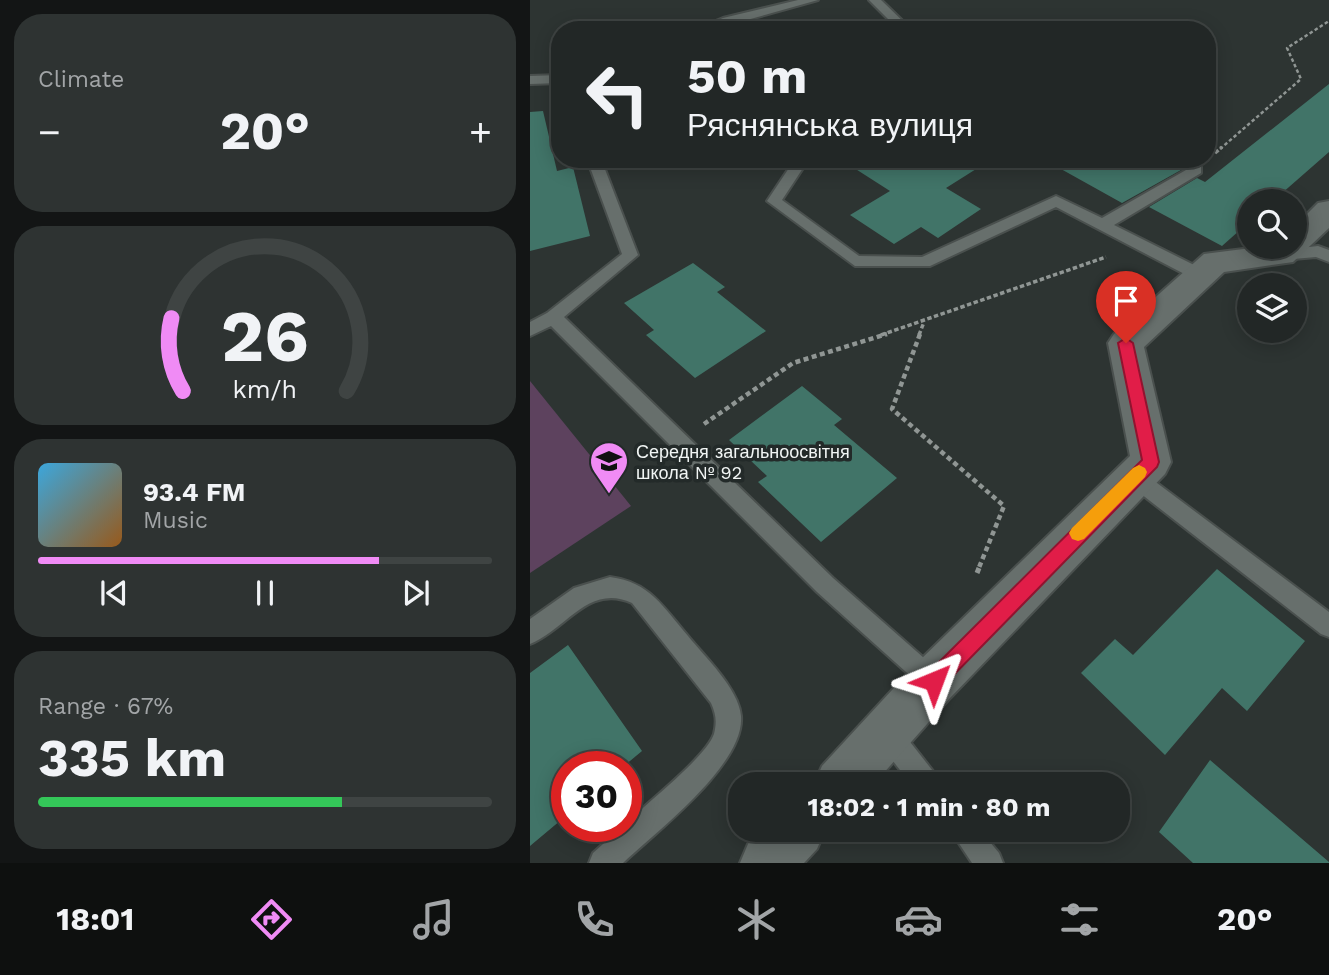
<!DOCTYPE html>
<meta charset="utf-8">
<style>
:root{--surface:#222726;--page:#2e3332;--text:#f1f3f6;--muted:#a2a5a7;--line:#3f4443;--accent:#f08bf5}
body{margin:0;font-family:"Work Sans",sans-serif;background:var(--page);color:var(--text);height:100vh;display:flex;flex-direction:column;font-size:26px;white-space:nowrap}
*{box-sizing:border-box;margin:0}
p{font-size:23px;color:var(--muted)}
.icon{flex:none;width:38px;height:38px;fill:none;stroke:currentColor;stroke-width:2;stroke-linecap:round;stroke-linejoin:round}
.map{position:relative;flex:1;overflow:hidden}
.sheet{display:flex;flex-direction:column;gap:14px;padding:14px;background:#131515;width:530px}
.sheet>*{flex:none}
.hud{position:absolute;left:21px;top:21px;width:665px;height:147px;border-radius:28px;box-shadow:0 4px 18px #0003,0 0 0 2px var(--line);background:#222726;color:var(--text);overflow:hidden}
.tools{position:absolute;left:707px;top:189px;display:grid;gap:14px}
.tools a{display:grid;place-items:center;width:70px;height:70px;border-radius:50%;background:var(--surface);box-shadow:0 4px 18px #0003,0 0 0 2px var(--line);font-size:35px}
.speed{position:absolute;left:21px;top:751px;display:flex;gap:14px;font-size:35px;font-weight:700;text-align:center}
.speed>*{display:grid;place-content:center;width:91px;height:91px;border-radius:50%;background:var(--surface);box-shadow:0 4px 18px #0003,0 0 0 2px var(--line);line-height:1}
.speed .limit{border:10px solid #d22;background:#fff;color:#111}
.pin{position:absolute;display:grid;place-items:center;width:60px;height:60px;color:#fff;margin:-72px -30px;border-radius:50% 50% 50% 0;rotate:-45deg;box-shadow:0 0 7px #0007}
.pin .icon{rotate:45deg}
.me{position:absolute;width:77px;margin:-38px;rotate:44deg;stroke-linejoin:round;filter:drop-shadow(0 0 5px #0008)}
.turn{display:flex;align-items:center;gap:24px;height:147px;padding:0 21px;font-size:32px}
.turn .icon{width:91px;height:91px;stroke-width:2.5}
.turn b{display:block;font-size:49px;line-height:60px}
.big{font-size:52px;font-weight:700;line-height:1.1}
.sheet .tile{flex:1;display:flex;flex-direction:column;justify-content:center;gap:10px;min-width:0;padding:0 24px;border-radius:28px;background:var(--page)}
.sheet .dial{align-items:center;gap:0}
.dial svg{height:182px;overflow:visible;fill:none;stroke:var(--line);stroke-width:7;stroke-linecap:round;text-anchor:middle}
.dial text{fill:var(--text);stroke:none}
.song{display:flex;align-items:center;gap:21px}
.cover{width:84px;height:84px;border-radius:10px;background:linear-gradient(135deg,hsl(200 70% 55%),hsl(30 70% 35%))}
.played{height:7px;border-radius:4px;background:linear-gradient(90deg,var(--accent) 75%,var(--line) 75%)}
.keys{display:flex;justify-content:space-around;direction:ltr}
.heat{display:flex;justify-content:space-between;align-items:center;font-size:38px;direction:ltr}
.charge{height:10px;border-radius:5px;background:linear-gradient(90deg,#34c759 67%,var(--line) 0)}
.trip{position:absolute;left:198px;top:772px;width:402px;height:70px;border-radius:28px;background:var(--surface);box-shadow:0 4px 18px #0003,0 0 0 2px var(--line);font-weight:700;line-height:70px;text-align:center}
.tabs{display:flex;height:112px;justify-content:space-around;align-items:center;background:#0e100f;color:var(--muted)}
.tabs .icon{width:49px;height:49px}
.tabs .active{color:var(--accent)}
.tabs b{font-size:32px;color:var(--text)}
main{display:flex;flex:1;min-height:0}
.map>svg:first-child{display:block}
.green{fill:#5d425e}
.building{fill:#417468}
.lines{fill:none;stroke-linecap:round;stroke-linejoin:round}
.service-casing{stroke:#4a504e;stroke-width:4}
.minor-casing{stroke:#4a504e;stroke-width:4}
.path-far3{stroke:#909694;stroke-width:2.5;stroke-dasharray:3.5 2.5;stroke-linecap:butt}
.path-far2{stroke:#909694;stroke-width:3.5;stroke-dasharray:4.5 2.5;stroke-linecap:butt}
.path-far1{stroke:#909694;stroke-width:4.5;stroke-dasharray:5 3.5;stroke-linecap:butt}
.path{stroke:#909694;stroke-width:5;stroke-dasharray:7 4.5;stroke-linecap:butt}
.service{fill:#676f6c;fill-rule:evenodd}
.minor{fill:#676f6c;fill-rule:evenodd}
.route{fill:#e11d48;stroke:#92132f;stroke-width:2}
.slow{fill:#f59e0b}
.labels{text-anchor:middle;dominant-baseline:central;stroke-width:7;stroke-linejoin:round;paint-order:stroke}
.poi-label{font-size:18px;fill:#f1f5f4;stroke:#232a29;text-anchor:start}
</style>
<main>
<section class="sheet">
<div class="tile"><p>Climate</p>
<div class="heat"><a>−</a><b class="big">20°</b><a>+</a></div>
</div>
<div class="tile dial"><svg viewBox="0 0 100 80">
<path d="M14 69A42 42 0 1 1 86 69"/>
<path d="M14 69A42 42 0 0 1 9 37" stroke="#f08bf5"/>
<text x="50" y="56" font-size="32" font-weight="700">26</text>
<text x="50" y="72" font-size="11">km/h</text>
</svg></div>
<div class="tile">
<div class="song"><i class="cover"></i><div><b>93.4 FM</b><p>Music</p></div></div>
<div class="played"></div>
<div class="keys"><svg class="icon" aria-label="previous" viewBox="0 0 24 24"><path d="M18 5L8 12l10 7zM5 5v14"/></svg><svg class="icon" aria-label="pause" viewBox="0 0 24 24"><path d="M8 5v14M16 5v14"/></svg><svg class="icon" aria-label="next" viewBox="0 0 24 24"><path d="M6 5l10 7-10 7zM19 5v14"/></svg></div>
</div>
<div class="tile"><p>Range · 67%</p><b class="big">335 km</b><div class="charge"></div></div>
</section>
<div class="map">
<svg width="799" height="863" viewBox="0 0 799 863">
<rect width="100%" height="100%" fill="#2d3432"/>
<path class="green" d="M 0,381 L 101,506 L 0,573 Z"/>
<path class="building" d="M 799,84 L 799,152 L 743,201 L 719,201 L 719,222 L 692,246 L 619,207 L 667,178 L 675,182 Z
M 13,111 L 27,171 L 43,167 L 60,236 L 0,251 L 0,112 Z
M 310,159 L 462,159 L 416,188 L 451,209 L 408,238 L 391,227 L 364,244 L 320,215 L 360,191 Z
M 513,159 L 629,159 L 651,170 L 592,203 Z
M 163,263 L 195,287 L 187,292 L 236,331 L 165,378 L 116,335 L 124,330 L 94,303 Z
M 272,386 L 312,419 L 304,425 L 367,478 L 291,542 L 228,482 L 237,476 L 199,440 Z
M 687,569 L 775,641 L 717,711 L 692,688 L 635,755 L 551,673 L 585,639 L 603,655 Z
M 38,645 L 112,751 L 94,766 L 37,766 L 37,815 L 0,846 L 0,673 Z
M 680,760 L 799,862 L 799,863 L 663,863 L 629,832 Z"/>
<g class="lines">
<defs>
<path id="service" d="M 268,0 L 288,0 L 181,30 L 164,30 L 193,18 Z
M 339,0 L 351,0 L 382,30 L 369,30 Z
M 30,75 L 30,83 L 0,84 L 0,76 Z
M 57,159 L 71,159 L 108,255 L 34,317 L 303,578 L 411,673 L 415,681 L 411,689 L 403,693 L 395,689 L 287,592 L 21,326 L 0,336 L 0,322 L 17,313 L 92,254 Z
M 265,159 L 279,159 L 252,200 L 329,256 L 392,257 L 526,196 L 572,218 L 656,170 L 644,159 L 660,159 L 671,167 L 671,173 L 584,225 L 676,271 L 678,275 L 670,281 L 664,279 L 526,207 L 400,266 L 325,266 L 237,201 Z
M 788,246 L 799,250 L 799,262 L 786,257 L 752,260 L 744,255 L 752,250 Z
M 604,468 L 611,471 L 799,612 L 799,637 L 791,634 L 597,483 L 594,477 L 597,471 Z
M 80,577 C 120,582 133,607 158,636 C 174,656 209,689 211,716 C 215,764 127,831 93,863 L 59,863 L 63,853 L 93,826 L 96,826 L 96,823 C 116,804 176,757 184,734 C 187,722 186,714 181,703 L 102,603 C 58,583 36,630 0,644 L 0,619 L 44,588 Z
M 357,720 L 366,724 L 406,775 L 410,784 L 381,784 L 348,742 L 344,733 L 348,724 Z
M 420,830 L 450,830 L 469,853 L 473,863 L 442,863 Z"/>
<path id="minor" d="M 799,201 L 799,228 L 763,262 L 694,272 L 614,347 L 641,462 L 635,474 L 420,698 L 344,784 L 284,784 L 292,766 L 386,664 L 600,456 L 578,343 L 584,334 L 674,254 L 729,247 L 765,247 L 765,226 L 788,203 Z
M 231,830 L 295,830 L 287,849 L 274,863 L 210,863 L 218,844 Z"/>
</defs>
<use href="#service" class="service-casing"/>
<use href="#minor" class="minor-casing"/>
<path class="path-far3" d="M 690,149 L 771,79 L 757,48 L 799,21"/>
<path class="path-far2" d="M 685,153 L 692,147
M 351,335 L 576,257
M 389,335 L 394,322"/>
<path class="path-far1" d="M 390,334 L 362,409 L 474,506 L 448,570
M 174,424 L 263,363 L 357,334"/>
<path class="path" d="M 447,573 L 449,568"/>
<use href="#service" class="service"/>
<use href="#minor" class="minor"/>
</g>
<path class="route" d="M 596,338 L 603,343 L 629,462 L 627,467 L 411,688 L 404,691 L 397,688 L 394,681 L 397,674 L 612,460 L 588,343 Z"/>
<path class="slow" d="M 609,465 L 615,468 L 617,472 L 615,477 L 554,539 L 548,541 L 542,539 L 539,533 L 542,528 L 603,468 Z"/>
<defs>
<symbol id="school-pin" viewBox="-11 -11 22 30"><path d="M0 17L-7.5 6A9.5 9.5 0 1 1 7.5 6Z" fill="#f08bf5" stroke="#232a29"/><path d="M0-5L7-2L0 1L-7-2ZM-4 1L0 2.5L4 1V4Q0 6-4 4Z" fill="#111"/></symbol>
</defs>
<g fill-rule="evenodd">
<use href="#school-pin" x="57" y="439" width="44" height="60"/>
</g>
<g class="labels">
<g class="poi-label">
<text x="106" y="451">Середня загальноосвітня<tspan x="106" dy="21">школа № 92</tspan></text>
</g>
</g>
</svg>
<div class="tools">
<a><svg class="icon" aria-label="search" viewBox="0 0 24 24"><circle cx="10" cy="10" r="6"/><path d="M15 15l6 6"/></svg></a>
<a><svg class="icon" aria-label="layers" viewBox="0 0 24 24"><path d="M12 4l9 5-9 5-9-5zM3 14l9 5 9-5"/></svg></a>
</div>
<div class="speed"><div class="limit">30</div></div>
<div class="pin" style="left:596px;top:343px;background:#d93025"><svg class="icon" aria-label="arrive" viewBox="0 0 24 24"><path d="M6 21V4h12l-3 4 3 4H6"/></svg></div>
<svg class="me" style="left:404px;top:681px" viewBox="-20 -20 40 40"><path d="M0-17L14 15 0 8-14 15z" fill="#e11d48" stroke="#fff" stroke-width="4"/></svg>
<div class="trip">18:02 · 1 min · 80 m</div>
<div class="hud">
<div class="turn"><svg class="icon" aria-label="left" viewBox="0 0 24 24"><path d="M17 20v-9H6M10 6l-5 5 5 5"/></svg><div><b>50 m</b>Ряснянська вулиця</div></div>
</div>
</div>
</main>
<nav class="tabs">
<b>18:01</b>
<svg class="icon active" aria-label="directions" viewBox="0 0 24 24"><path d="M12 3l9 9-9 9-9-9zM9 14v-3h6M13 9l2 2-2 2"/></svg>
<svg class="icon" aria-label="music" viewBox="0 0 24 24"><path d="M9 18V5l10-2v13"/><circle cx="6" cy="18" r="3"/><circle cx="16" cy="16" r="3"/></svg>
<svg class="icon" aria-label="phone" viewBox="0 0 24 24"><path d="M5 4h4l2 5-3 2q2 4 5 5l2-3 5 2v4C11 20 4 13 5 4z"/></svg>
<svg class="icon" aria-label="climate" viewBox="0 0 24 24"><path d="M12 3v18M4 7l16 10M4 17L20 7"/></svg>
<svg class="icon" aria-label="car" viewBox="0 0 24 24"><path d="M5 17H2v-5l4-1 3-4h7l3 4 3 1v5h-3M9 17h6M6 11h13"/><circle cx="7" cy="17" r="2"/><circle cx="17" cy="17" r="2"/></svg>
<svg class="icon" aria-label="filters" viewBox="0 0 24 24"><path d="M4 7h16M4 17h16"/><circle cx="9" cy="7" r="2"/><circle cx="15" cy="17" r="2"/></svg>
<b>20°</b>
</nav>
